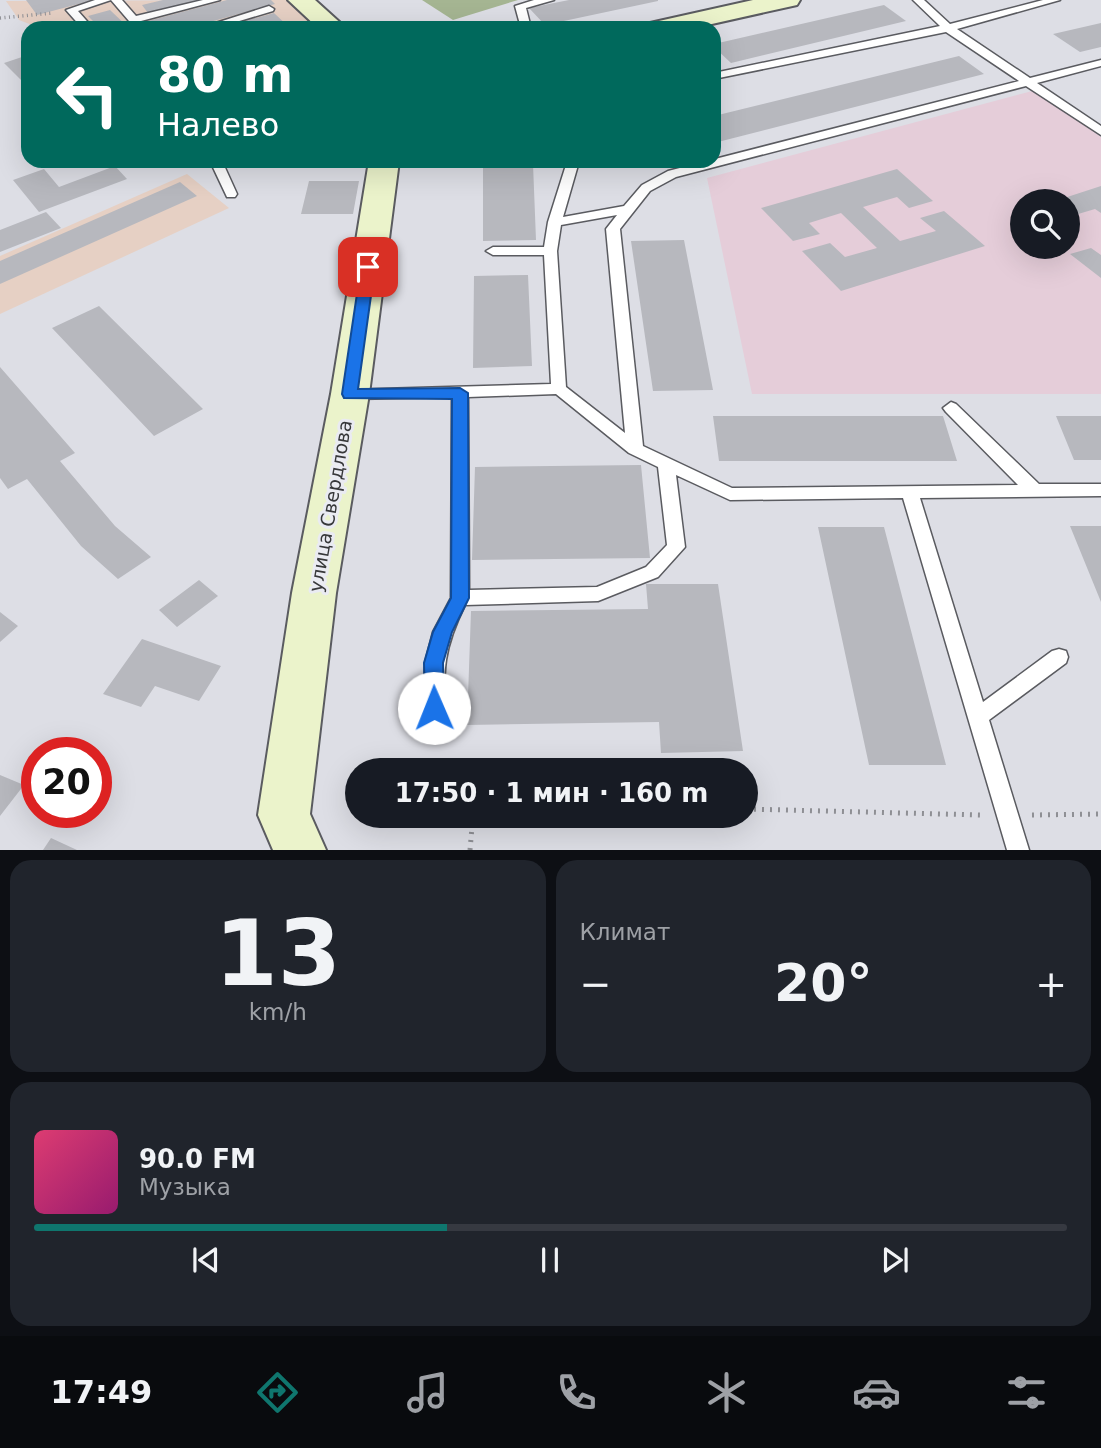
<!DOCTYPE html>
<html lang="ru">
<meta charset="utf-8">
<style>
:root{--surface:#171b24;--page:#20242c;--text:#f1f3f6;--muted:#9ea1a6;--line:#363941;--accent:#0f766e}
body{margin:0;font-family:"DejaVu Sans",sans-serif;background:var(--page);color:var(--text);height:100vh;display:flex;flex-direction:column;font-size:26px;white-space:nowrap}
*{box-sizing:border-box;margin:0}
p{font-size:23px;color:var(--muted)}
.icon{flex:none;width:38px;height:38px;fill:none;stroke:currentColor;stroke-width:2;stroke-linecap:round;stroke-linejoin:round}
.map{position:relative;height:850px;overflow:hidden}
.sheet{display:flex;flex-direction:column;gap:10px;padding:10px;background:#0d0f14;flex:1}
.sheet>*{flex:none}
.banner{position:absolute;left:21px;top:21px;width:700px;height:147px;border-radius:21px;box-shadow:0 7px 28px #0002;background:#00695c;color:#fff;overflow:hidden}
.tools{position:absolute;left:1010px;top:189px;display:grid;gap:14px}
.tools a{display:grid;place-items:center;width:70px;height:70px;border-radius:50%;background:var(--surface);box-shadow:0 7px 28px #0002;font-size:35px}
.speed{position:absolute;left:21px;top:737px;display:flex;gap:14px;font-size:35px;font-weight:700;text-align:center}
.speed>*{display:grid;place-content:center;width:91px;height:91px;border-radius:50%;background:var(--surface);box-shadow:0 7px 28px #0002;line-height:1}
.speed .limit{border:10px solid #d22;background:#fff;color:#111}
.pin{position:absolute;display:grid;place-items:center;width:60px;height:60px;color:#fff;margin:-30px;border-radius:14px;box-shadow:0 4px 10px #0006}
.me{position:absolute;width:77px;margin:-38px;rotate:359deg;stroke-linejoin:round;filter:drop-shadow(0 0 5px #0008)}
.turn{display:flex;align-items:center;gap:24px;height:147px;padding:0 21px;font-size:32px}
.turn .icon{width:91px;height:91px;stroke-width:2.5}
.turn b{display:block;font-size:49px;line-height:60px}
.big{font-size:52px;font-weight:600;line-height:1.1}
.sheet .card{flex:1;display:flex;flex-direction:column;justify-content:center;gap:10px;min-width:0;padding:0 24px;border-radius:21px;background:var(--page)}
.sheet .dial{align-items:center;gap:0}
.dial b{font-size:91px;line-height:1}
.song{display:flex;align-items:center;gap:21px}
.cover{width:84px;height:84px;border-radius:10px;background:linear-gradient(135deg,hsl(340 70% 55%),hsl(320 70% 35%))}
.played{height:7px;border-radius:4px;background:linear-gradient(90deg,var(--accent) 40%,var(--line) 40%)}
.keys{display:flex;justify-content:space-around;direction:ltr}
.heat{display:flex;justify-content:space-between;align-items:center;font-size:38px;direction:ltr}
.sheet .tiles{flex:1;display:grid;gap:10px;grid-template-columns:1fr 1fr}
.card:last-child{grid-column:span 2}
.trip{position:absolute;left:345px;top:758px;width:413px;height:70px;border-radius:35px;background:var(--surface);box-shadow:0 7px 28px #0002;font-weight:600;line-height:70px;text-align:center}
.tabs{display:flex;height:112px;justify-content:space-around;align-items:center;background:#090b0e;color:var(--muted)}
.tabs .icon{width:49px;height:49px}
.tabs .active{color:var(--accent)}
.tabs b{font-size:32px;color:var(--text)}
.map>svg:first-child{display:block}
.industrial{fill:#e6d0c4}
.education{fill:#e5cdd9;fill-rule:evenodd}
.green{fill:#a5b592}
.building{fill:#b7b8be}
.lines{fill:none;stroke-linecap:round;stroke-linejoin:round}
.lane-casing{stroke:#5a5b60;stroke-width:3}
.secondary-casing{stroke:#5a5b60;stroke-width:4}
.path-far1{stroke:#8e8f94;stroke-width:3.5;stroke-dasharray:1 3.5;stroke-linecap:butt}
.path{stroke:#8e8f94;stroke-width:5;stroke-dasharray:2 6;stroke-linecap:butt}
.lane{fill:#fff;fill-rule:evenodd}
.secondary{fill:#ebf3cb;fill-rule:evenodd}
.route{fill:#1a73e8;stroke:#114b97;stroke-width:2}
.labels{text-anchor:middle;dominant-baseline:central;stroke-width:6;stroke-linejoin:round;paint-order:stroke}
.street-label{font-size:19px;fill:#37383a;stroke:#eaebf2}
</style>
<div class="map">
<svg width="1101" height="850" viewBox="0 0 1101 850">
<rect width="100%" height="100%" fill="#dddee5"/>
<path class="industrial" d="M 288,0 L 320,28 L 40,28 L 19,20 L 6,1 Z
M 187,174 L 229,208 L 0,314 L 0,256 Z"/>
<path class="education" d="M 1036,90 L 1101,137 L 1101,394 L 752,394 L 707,178 ZM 1022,201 L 1068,201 L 1068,247 L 1022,247 Z"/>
<path class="green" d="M 422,0 L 518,0 L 453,20 Z"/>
<path class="building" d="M 26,0 L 90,0 L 90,1 L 37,15 Z
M 163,0 L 197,0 L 197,1 L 148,13 L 142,5 Z
M 227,0 L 271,0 L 275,4 L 188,28 L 154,28 L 148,21 Z
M 569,0 L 658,0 L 658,1 L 545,25 L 529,8 Z
M 884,5 L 906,21 L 731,63 L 714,47 L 714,44 Z
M 110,10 L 129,28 L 100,28 L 88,16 Z
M 274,13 L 290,28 L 223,28 L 222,27 Z
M 1101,23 L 1101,47 L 1080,52 L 1053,34 Z
M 28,55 L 28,87 L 4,63 Z
M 959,56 L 984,74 L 714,143 L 714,116 Z
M 533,164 L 536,240 L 483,241 L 483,165 Z
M 115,166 L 127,179 L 39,212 L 13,180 L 44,169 L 59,187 Z
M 897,169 L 933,201 L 909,208 L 897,197 L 863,207 L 900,241 L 936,231 L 920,218 L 944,211 L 985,246 L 841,291 L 802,251 L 830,243 L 845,257 L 877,248 L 841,213 L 809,223 L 820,234 L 793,241 L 761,208 Z
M 309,181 L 359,181 L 353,214 L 301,214 Z
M 180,182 L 197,196 L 0,284 L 0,261 Z
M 1101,186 L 1101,213 L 1095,209 L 1068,217 L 1068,201 L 1055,201 Z
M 46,212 L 61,228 L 0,252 L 0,230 Z
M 684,240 L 713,390 L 653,391 L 631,241 Z
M 1091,248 L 1101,255 L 1101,278 L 1070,254 Z
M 528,275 L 532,366 L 473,368 L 474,276 Z
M 99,306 L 203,409 L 154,436 L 52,328 Z
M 0,367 L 75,453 L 60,461 L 115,526 L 151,557 L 118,579 L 81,546 L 27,479 L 8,489 L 0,478 Z
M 713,416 L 943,416 L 957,461 L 719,461 Z
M 1056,416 L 1101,416 L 1101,460 L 1074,460 Z
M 641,465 L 650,558 L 472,560 L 475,467 Z
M 1070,526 L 1101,526 L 1101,602 Z
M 818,527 L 884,527 L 946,765 L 869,765 Z
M 199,580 L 218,596 L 177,627 L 159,610 Z
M 646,584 L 718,584 L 743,751 L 661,753 L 659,722 L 467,725 L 471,611 L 648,609 Z
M 0,612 L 18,626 L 0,642 Z
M 142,639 L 221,666 L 199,701 L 155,686 L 141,707 L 103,694 Z
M 0,775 L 24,785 L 0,816 Z
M 51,838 L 77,850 L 43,850 Z"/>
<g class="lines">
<defs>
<path id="lane" d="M 95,0 L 122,0 L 136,16 L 203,0 L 220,0 L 141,21 L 145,28 L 135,28 L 111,0 L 78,11 L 93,28 L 82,28 L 66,10 Z
M 534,0 L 554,0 L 526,8 L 531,28 L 521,28 L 515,6 Z
M 913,0 L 924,0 L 950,24 L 1043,0 L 1060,0 L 957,29 L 1030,78 L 1101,60 L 1101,66 L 1037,83 L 1101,126 L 1101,135 L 1026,86 L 676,177 L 650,191 L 620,229 L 643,446 L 732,488 L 1018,485 L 946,412 L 943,408 L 951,402 L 956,404 L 1039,484 L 1101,484 L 1101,496 L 920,498 L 983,702 L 1052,651 L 1059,649 L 1066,651 L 1068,657 L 1066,663 L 989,720 L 1029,850 L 1007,850 L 903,498 L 730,500 L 676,475 L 685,547 L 658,577 L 598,601 L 465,605 C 440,655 444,676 445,730 L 442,736 L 435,739 L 428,736 L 425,730 L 425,663 L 433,632 L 451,598 L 452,397 L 350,399 L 342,394 L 345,390 L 551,384 L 544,255 L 493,255 L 486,251 L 493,247 L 544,247 L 548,222 L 566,165 L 564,161 L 576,161 L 578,165 L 563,217 L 624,206 L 642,185 L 668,171 L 1019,81 L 946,32 L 714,79 L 714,73 L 940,26 ZM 617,215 L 606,229 L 625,433 L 566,387 L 557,251 L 561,225 ZM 556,394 L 629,453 L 658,467 L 667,545 L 646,567 L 597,587 L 469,590 L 468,397 Z
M 269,6 L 274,9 L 273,11 L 216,28 L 200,28 Z
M 210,161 L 222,161 L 237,194 L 235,197 L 227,197 Z"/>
<path id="secondary" d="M 288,0 L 315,0 L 346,28 L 318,28 Z
M 753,0 L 800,0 L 797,5 L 694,28 L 646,28 L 650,23 Z
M 369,161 L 399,161 L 369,394 L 336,593 L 310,814 L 326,850 L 273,850 L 258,815 L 292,593 L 331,394 Z"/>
</defs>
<use href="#lane" class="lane-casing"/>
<use href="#secondary" class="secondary-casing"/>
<path class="path-far1" d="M 0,18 L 53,13"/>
<path class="path" d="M 746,809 L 981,815
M 1032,815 L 1101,814
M 470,850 L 473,816"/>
<use href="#lane" class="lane"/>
<use href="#secondary" class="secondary"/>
</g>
<path class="route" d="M 368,263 L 375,267 L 358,389 L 460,388 L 468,393 L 469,598 L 452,632 L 443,663 L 444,708 L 441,714 L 434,717 L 427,714 L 425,708 L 424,663 L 433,632 L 451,598 L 452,399 L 344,398 L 342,394 L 361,267 Z"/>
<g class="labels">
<g class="street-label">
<text transform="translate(330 506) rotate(-80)">улица Свердлова</text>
</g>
</g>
</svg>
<div class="tools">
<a><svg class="icon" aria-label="search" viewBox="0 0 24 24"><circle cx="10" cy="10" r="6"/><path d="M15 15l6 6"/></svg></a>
</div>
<div class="speed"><div class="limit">20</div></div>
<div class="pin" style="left:368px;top:267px;background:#d93025"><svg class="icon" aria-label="arrive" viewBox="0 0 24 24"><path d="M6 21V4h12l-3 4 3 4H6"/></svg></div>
<svg class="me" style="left:434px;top:708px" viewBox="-20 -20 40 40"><circle r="19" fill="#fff"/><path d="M0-13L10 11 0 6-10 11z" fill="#1a73e8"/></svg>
<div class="trip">17:50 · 1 мин · 160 m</div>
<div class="banner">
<div class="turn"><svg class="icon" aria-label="left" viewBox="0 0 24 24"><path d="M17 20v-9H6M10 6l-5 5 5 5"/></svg><div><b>80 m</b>Налево</div></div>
</div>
</div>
<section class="sheet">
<div class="tiles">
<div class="card dial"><b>13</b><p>km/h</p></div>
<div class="card"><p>Климат</p>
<div class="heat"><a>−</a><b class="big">20°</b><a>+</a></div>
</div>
<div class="card">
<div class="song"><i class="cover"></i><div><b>90.0 FM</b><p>Музыка</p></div></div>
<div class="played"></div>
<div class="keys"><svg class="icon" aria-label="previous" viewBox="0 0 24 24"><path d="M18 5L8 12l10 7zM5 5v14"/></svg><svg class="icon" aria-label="pause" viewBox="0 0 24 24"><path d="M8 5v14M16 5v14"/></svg><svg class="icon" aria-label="next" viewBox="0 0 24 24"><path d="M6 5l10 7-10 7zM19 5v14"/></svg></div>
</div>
</div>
</section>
<nav class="tabs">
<b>17:49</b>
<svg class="icon active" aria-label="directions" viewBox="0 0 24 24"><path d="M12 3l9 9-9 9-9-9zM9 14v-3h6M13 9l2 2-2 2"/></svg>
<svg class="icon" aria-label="music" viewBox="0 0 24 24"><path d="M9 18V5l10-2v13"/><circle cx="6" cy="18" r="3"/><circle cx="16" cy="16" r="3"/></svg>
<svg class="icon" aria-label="phone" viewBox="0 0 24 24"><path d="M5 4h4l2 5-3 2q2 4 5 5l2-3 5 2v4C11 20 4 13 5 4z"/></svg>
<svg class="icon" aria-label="climate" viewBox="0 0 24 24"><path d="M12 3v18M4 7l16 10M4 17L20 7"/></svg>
<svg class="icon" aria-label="car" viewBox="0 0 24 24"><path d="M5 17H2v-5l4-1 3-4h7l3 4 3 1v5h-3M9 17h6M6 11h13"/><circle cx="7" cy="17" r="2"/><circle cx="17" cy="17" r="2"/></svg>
<svg class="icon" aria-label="filters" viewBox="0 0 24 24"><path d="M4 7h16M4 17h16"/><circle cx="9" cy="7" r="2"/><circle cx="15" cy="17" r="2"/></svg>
</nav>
